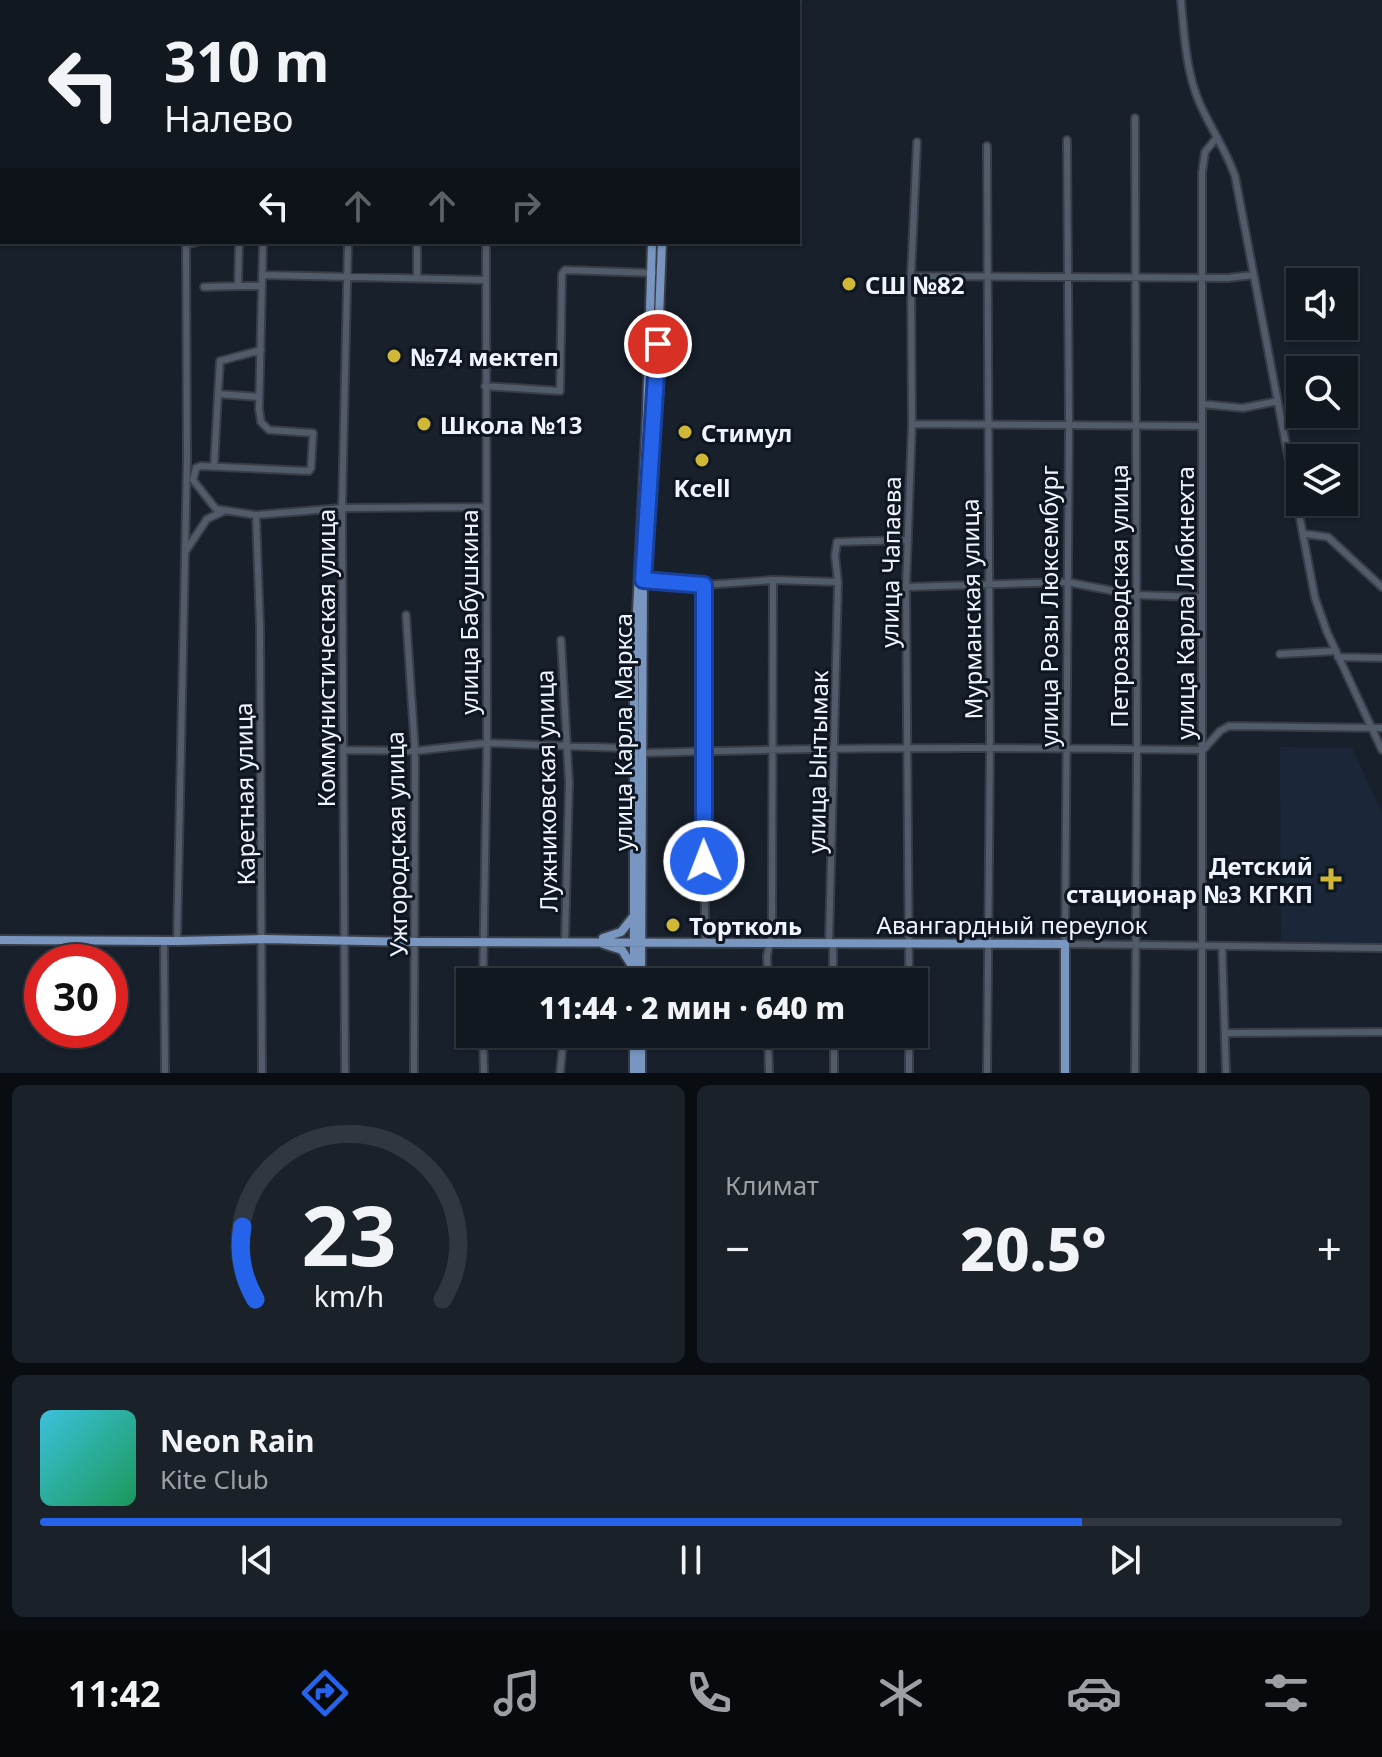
<!DOCTYPE html>
<html lang="ru">
<meta charset="utf-8">
<style>
:root{--surface:#111820;--page:#1a2129;--text:#f1f3f6;--muted:#9ca0a5;--line:#30373e;--accent:#2563eb}
body{margin:0;font-family:"Noto Sans",sans-serif;background:var(--page);color:var(--text);height:100vh;display:flex;flex-direction:column;font-size:30px;white-space:nowrap}
*{box-sizing:border-box;margin:0}
p{font-size:26px;color:var(--muted)}
.icon{flex:none;width:44px;height:44px;fill:none;stroke:currentColor;stroke-width:2;stroke-linecap:round;stroke-linejoin:round}
.map{position:relative;height:1073px;overflow:hidden}
.panel{display:flex;flex-direction:column;gap:12px;padding:12px;background:#090d12;flex:1}
.panel>*{flex:none}
.top-card{position:absolute;left:0px;top:0px;width:800px;height:244px;box-shadow:0 2px 6px #0004,0 0 0 2px var(--line);background:#111820;color:var(--text);overflow:hidden}
.controls{position:absolute;left:1286px;top:268px;display:grid;gap:16px}
.controls a{display:grid;place-items:center;width:72px;height:72px;border-radius:0px;background:var(--surface);box-shadow:0 2px 6px #0004,0 0 0 2px var(--line);font-size:40px}
.speed{position:absolute;left:24px;top:944px;display:flex;gap:16px;font-size:40px;font-weight:700;text-align:center}
.speed>*{display:grid;place-content:center;width:104px;height:104px;border-radius:50%;background:var(--surface);box-shadow:0 2px 6px #0004,0 0 0 2px var(--line);line-height:1}
.speed .limit{border:12px solid #d22;background:#fff;color:#111}
.pin{position:absolute;display:grid;place-items:center;width:68px;height:68px;color:#fff;margin:-34px;border:4px solid #fff;border-radius:50%;box-shadow:0 2px 8px #0007}
.me{position:absolute;width:88px;margin:-44px;rotate:359deg;stroke-linejoin:round;filter:drop-shadow(0 0 6px #0008)}
.turn{display:flex;align-items:center;gap:28px;height:168px;padding:0 32px;font-size:36px}
.turn .icon{width:104px;height:104px;stroke-width:2.5}
.turn b{display:block;font-size:56px;line-height:68px}
.lanes{display:flex;align-items:center;height:76px;padding:0 32px;background:#0003;justify-content:center;gap:40px;direction:ltr}
.lanes .off{opacity:.35}
.big{font-size:60px;font-weight:800;line-height:1.1}
.panel .tile{flex:1;display:flex;flex-direction:column;justify-content:center;gap:12px;min-width:0;padding:0 28px;border-radius:12px;background:var(--page)}
.panel .dial{align-items:center;gap:0}
.dial svg{height:208px;overflow:visible;fill:none;stroke:var(--line);stroke-width:7;stroke-linecap:round;text-anchor:middle}
.dial text{fill:var(--text);stroke:none}
.song{display:flex;align-items:center;gap:24px}
.cover{width:96px;height:96px;border-radius:12px;background:linear-gradient(135deg,hsl(190 70% 55%),hsl(150 70% 35%))}
.played{height:8px;border-radius:4px;background:linear-gradient(90deg,var(--accent) 80%,var(--line) 80%)}
.keys{display:flex;justify-content:space-around;direction:ltr}
.heat{display:flex;justify-content:space-between;align-items:center;font-size:44px;direction:ltr}
.panel .tiles{flex:1;display:grid;gap:12px;grid-template-columns:1fr 1fr}
.tile:last-child{grid-column:span 2}
.trip{position:absolute;left:456px;top:968px;width:472px;height:80px;border-radius:0px;background:var(--surface);box-shadow:0 2px 6px #0004,0 0 0 2px var(--line);font-weight:800;line-height:80px;text-align:center}
.tabs{display:flex;height:128px;justify-content:space-around;align-items:center;background:#070a0d;color:var(--muted)}
.tabs .icon{width:56px;height:56px}
.tabs .on{color:var(--accent)}
.tabs b{font-size:36px;color:var(--text)}
.map>svg:first-child{display:block}
.built{fill:#1b2738}
.lines{fill:none;stroke-linecap:round;stroke-linejoin:round}
.minor-casing{stroke:#383d47;stroke-width:10}
.major-casing{stroke:#383d47;stroke-width:12}
.minor{stroke:#515b69;stroke-width:6}
.major{stroke:#7896c0;stroke-width:8}
.route-casing{stroke:#184099;stroke-width:20}
.route{stroke:#2563eb;stroke-width:14}
.poi-dot{fill:#d1b736;stroke:#0e1622;stroke-width:3}
.labels{text-anchor:middle;dominant-baseline:central;stroke-width:6;stroke-linejoin:round;paint-order:stroke}
.poi-label{font-size:24px;font-weight:bold;fill:#eff5fe;stroke:#0e1622;text-anchor:start}
.street-label{font-size:24px;fill:#eff5fe;stroke:#0e1622}
</style>
<div class="map">
<svg width="1382" height="1073" viewBox="0 0 1382 1073">
<rect width="100%" height="100%" fill="#17202b"/>
<path class="built" d="M 1280,747 L 1352,748 L 1382,813 L 1382,946 L 1281,946 Z"/>
<g class="lines">
<defs>
<path id="minor" d="M 486,0 L 486,2
M 1181,0 C 1184,33 1186,73 1200,104 C 1211,129 1226,150 1235,176 L 1315,598 L 1327,632 L 1382,750
M 1067,140 L 1069,425 L 1065,944 L 1382,948
M 263,242 L 259,409 L 261,422 L 269,430 L 313,433 L 311,468 L 309,471 L 201,466 L 196,468 L 193,480 L 216,509 L 256,515 L 342,508 L 485,507
M 263,275 L 486,280
M 911,276 L 1228,278 L 1253,275
M 417,278 L 417,242
M 238,286 L 262,286
M 204,287 L 238,286 L 239,242
M 485,386 L 560,391 L 562,274 L 565,270 L 653,273
M 218,394 L 220,361 L 261,350
M 1202,404 L 1243,408 L 1278,401
M 912,424 L 1202,426
M 214,467 L 218,394 L 259,397
M 256,515 L 260,627 L 262,1073
M 1305,534 L 1328,537 L 1382,587
M 185,552 L 207,519 L 222,512
M 643,580 L 704,585 L 773,580 L 838,582
M 704,585 L 705,943
M 906,587 L 1067,582 L 1135,595 L 1202,597
M 406,615 L 415,751 L 414,1073
M 561,640 L 569,783 L 565,940
M 1280,654 L 1336,651
M 1338,657 L 1382,658
M 344,750 L 415,751 L 487,743 L 623,748 L 634,753
M 642,753 C 829,747 1015,747 1203,750 L 1220,731 L 1229,726 L 1382,728
M 164,941 L 165,1073
M 177,941 L 187,458 L 186,245 L 197,242
M 829,943 L 838,582 L 835,556 L 837,542 L 908,540
M 833,943 L 833,982
M 1222,946 L 1226,1073
M 483,982 L 487,743 L 486,242
M 768,982 L 767,956 L 772,930 L 773,580
M 909,982 L 906,587 L 912,424 L 911,276 L 917,142
M 1225,1033 L 1382,1032
M 483,1034 L 484,1073
M 768,1034 L 769,1073
M 834,1034 L 834,1073
M 345,1073 L 342,508 L 348,242
M 560,1073 L 564,1034
M 909,1073 L 909,1034
M 987,1073 L 990,746 L 987,146
M 1135,1073 L 1137,749 L 1135,118
M 1202,1073 L 1202,173 L 1205,152 L 1217,137"/>
<path id="major" d="M 660,2 L 660,0
M 669,2 L 669,0
M 603,938 L 621,932 L 633,917
M 0,940 L 177,941 L 263,939 L 416,942 L 1065,944 L 1065,1073
M 603,944 L 622,950 L 634,969
M 634,982 L 634,671 L 647,413 L 652,242
M 641,982 L 643,580 L 655,416 L 662,242
M 634,1034 L 634,1073
M 641,1034 L 641,1073"/>
</defs>
<use href="#minor" class="minor-casing"/>
<use href="#major" class="major-casing"/>
<use href="#minor" class="minor"/>
<use href="#major" class="major"/>
</g>
<g class="lines">
<defs>
<path id="route" d="M 658,344 L 643,580 L 704,585 L 704,861"/>
</defs>
<use href="#route" class="route-casing"/>
<use href="#route" class="route"/>
</g>
<g class="poi-dot">
<circle cx="849" cy="284" r="8"/>
<circle cx="394" cy="356" r="8"/>
<circle cx="424" cy="424" r="8"/>
<circle cx="685" cy="432" r="8"/>
<circle cx="702" cy="460" r="8"/>
<path d="M1327 867h8v8h8v8h-8v8h-8v-8h-8v-8h8z"/>
<circle cx="673" cy="925" r="8"/>
</g>
<g class="labels">
<g class="poi-label">
<text x="865" y="284">СШ №82</text>
<text x="410" y="356">№74 мектеп</text>
<text x="440" y="424">Школа №13</text>
<text x="701" y="432">Стимул</text>
<text x="702" y="487" text-anchor="middle">Kcell</text>
<text x="1313" y="865" text-anchor="end">Детский<tspan x="1313" dy="28">стационар №3 КГКП</tspan></text>
<text x="689" y="925">Тортколь</text>
</g>
<g class="street-label">
<text transform="translate(890 562) rotate(-89)">улица Чапаева</text>
<text transform="translate(1118 596) rotate(-90)">Петрозаводская улица</text>
<text transform="translate(1184 603) rotate(-90)">улица Карла Либкнехта</text>
<text transform="translate(1048 606) rotate(-90)">улица Розы Люксембург</text>
<text transform="translate(971 609) rotate(-91)">Мурманская улица</text>
<text transform="translate(468 612) rotate(-90)">улица Бабушкина</text>
<text transform="translate(325 658) rotate(-90)">Коммунистическая улица</text>
<text transform="translate(622 732) rotate(-90)">улица Карла Маркса</text>
<text transform="translate(817 762) rotate(-89)">улица Ынтымак</text>
<text transform="translate(546 791) rotate(-91)">Лужниковская улица</text>
<text transform="translate(244 794) rotate(-91)">Каретная улица</text>
<text transform="translate(396 844) rotate(-91)">Ужгородская улица</text>
<text x="1012" y="924">Авангардный переулок</text>
</g>
</g>
</svg>
<div class="controls">
<a><svg class="icon" aria-label="sound" viewBox="0 0 24 24"><path d="M4 9h4l5-4v14l-5-4H4zM17 9q2 3 0 6"/></svg></a>
<a><svg class="icon" aria-label="search" viewBox="0 0 24 24"><circle cx="10" cy="10" r="6"/><path d="M15 15l6 6"/></svg></a>
<a><svg class="icon" aria-label="layers" viewBox="0 0 24 24"><path d="M12 4l9 5-9 5-9-5zM3 14l9 5 9-5"/></svg></a>
</div>
<div class="speed"><div class="limit">30</div></div>
<div class="pin" style="left:658px;top:344px;background:#d93025"><svg class="icon" aria-label="arrive" viewBox="0 0 24 24"><path d="M6 21V4h12l-3 4 3 4H6"/></svg></div>
<svg class="me" style="left:704px;top:861px" viewBox="-20 -20 40 40"><circle r="17" fill="#2563eb" stroke="#fff" stroke-width="3"/><path d="M0-11L8 9 0 5-8 9z" fill="#fff"/></svg>
<div class="trip">11:44 · 2 мин · 640 m</div>
<div class="top-card">
<div class="turn"><svg class="icon" aria-label="left" viewBox="0 0 24 24"><path d="M17 20v-9H6M10 6l-5 5 5 5"/></svg><div><b>310 m</b>Налево</div></div>
<div class="lanes"><svg class="icon" aria-label="left" viewBox="0 0 24 24"><path d="M17 20v-9H6M10 6l-5 5 5 5"/></svg><svg class="icon off" aria-label="ahead" viewBox="0 0 24 24"><path d="M12 20V5M6 11l6-6 6 6"/></svg><svg class="icon off" aria-label="ahead" viewBox="0 0 24 24"><path d="M12 20V5M6 11l6-6 6 6"/></svg><svg class="icon off" aria-label="right" viewBox="0 0 24 24"><path d="M7 20v-9h11M14 6l5 5-5 5"/></svg></div>
</div>
</div>
<section class="panel">
<div class="tiles">
<div class="tile dial"><svg viewBox="0 0 100 80">
<path d="M14 69A42 42 0 1 1 86 69"/>
<path d="M14 69A42 42 0 0 1 9 41" stroke="#2563eb"/>
<text x="50" y="56" font-size="32" font-weight="700">23</text>
<text x="50" y="72" font-size="11">km/h</text>
</svg></div>
<div class="tile"><p>Климат</p>
<div class="heat"><a>−</a><b class="big">20.5°</b><a>+</a></div>
</div>
<div class="tile">
<div class="song"><i class="cover"></i><div><b>Neon Rain</b><p>Kite Club</p></div></div>
<div class="played"></div>
<div class="keys"><svg class="icon" aria-label="previous" viewBox="0 0 24 24"><path d="M18 5L8 12l10 7zM5 5v14"/></svg><svg class="icon" aria-label="pause" viewBox="0 0 24 24"><path d="M8 5v14M16 5v14"/></svg><svg class="icon" aria-label="next" viewBox="0 0 24 24"><path d="M6 5l10 7-10 7zM19 5v14"/></svg></div>
</div>
</div>
</section>
<nav class="tabs">
<b>11:42</b>
<svg class="icon on" aria-label="directions" viewBox="0 0 24 24"><path d="M12 3l9 9-9 9-9-9zM9 14v-3h6M13 9l2 2-2 2"/></svg>
<svg class="icon" aria-label="music" viewBox="0 0 24 24"><path d="M9 18V5l10-2v13"/><circle cx="6" cy="18" r="3"/><circle cx="16" cy="16" r="3"/></svg>
<svg class="icon" aria-label="phone" viewBox="0 0 24 24"><path d="M5 4h4l2 5-3 2q2 4 5 5l2-3 5 2v4C11 20 4 13 5 4z"/></svg>
<svg class="icon" aria-label="climate" viewBox="0 0 24 24"><path d="M12 3v18M4 7l16 10M4 17L20 7"/></svg>
<svg class="icon" aria-label="car" viewBox="0 0 24 24"><path d="M5 17H2v-5l4-1 3-4h7l3 4 3 1v5h-3M9 17h6M6 11h13"/><circle cx="7" cy="17" r="2"/><circle cx="17" cy="17" r="2"/></svg>
<svg class="icon" aria-label="filters" viewBox="0 0 24 24"><path d="M4 7h16M4 17h16"/><circle cx="9" cy="7" r="2"/><circle cx="15" cy="17" r="2"/></svg>
</nav>
